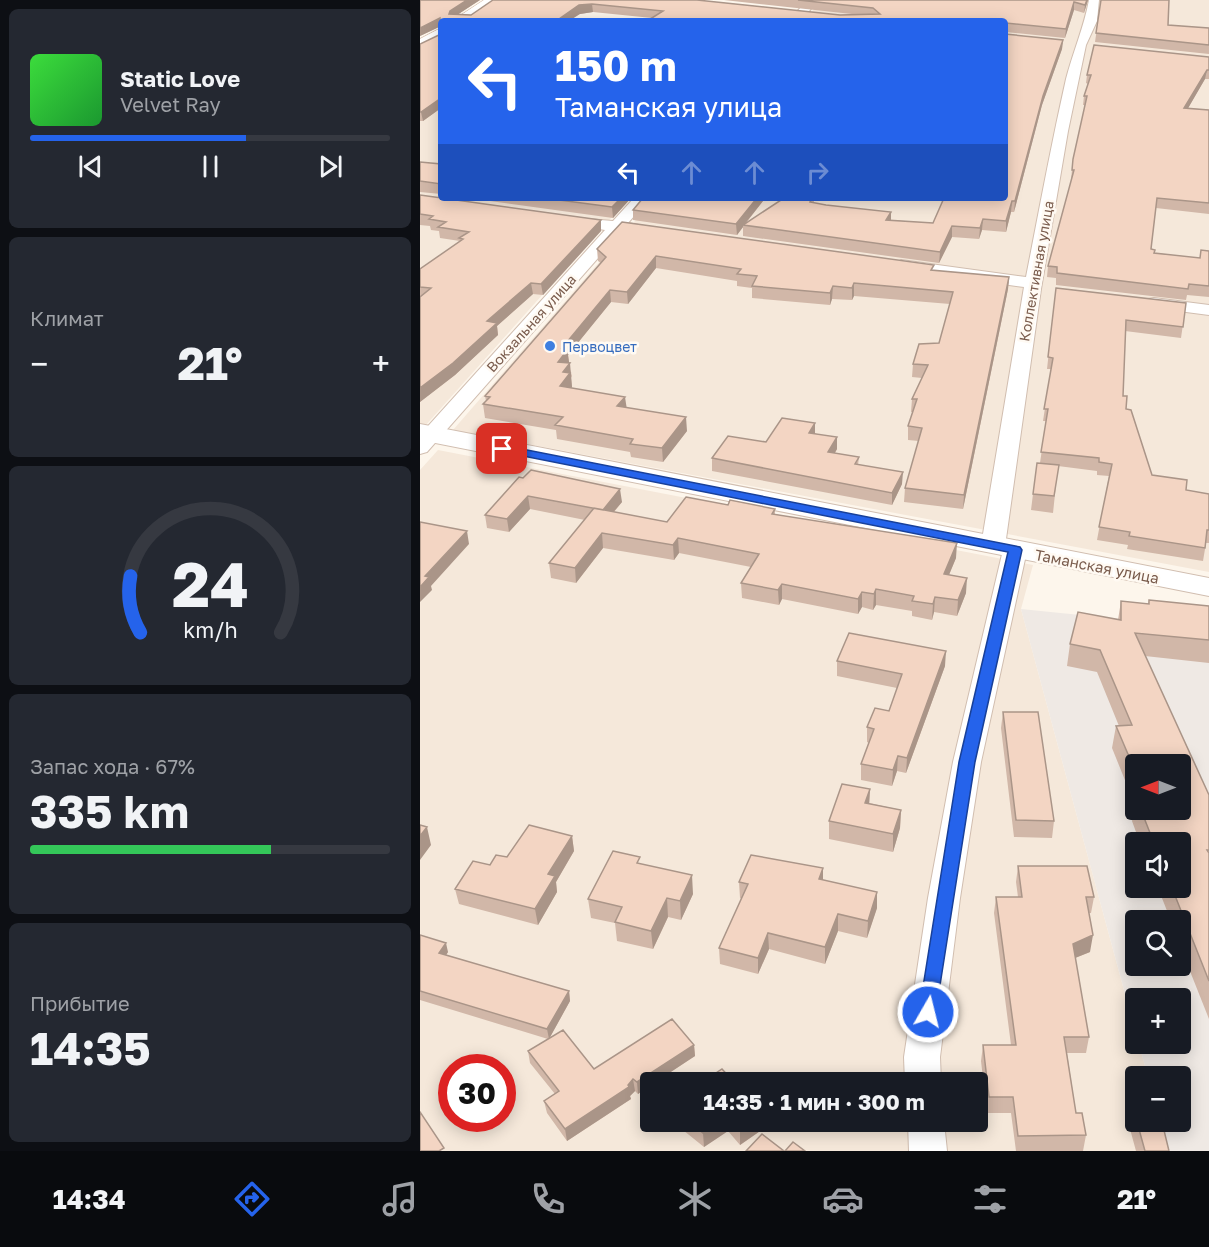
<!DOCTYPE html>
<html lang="ru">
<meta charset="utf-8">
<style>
:root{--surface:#171b24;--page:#242831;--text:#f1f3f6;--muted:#9ea1a6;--line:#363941;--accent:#2563eb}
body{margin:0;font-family:"Golos Text",sans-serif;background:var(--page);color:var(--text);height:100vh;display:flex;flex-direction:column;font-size:22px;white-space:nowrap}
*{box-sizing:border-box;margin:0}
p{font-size:20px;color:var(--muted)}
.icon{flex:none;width:33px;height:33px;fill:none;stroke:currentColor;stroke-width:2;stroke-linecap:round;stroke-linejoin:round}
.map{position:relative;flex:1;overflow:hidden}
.drawer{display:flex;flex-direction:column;gap:9px;padding:9px;background:#0d0f14;width:420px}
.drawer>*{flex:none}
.banner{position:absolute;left:18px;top:18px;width:570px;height:183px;border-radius:6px;box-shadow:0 3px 15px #0003;background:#2563eb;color:#fff;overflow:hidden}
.needle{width:39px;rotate:270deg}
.controls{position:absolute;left:705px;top:754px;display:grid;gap:12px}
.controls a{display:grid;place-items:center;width:66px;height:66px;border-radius:6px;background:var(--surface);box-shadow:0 3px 15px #0003;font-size:30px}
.speed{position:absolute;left:18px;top:1054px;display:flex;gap:12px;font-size:30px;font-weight:700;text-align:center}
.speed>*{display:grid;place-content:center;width:78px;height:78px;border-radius:50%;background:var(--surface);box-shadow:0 3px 15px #0003;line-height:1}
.speed .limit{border:9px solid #d22;background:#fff;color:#111}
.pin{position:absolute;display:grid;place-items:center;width:51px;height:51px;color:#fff;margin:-26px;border-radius:12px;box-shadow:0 3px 9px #0006}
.me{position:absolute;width:66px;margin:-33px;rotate:8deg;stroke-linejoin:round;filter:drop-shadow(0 0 4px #0008)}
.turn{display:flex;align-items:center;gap:21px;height:126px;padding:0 18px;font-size:27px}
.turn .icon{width:78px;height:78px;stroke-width:2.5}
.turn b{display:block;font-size:42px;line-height:51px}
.lanes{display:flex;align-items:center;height:57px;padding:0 18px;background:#0003;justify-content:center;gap:30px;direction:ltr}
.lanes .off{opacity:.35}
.big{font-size:45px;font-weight:700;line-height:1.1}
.drawer .widget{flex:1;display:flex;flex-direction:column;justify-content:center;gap:9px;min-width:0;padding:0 21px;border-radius:9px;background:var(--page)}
.drawer .dial{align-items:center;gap:0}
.dial svg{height:156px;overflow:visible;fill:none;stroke:var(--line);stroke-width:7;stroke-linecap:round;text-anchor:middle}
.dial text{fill:var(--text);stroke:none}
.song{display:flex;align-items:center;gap:18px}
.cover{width:72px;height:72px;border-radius:9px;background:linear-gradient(135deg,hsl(120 70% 55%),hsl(130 70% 35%))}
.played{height:6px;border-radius:3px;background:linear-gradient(90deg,var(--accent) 60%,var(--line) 60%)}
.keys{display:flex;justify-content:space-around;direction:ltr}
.heat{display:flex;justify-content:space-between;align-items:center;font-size:33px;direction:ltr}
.charge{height:9px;border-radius:4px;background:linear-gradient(90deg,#34c759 67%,var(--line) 0)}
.trip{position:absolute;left:220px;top:1072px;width:348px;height:60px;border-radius:6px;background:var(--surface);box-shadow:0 3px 15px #0003;font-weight:700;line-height:60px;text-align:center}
.menu{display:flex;height:96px;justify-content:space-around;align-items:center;background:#090b0e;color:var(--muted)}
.menu .icon{width:42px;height:42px}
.menu .active{color:var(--accent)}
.menu b{font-size:27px;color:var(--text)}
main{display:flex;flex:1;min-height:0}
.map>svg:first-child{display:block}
.residential{fill:#f5e8da;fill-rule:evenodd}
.industrial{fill:#efe9e4;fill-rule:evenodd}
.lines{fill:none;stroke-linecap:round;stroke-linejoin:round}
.minor-casing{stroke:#d1beb0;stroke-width:2}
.tertiary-casing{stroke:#d1beb0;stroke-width:2}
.secondary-casing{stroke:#d6c0b0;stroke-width:1}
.minor{fill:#fff;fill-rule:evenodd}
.tertiary{fill:#fff;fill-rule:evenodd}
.secondary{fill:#fff;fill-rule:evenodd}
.wall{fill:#d1b7a8;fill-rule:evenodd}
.shaded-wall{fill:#aa9588}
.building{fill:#f3d5c3;stroke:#aa9588;stroke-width:1.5}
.route{fill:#2563eb;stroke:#184099;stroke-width:1.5}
.shop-dot{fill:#3f7fe0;stroke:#fffaf3;stroke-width:2}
.labels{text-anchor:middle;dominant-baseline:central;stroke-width:5;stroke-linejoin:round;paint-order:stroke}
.far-street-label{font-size:14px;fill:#7a5c4d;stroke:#fffaf3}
.far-shop-label{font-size:14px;fill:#366cbe;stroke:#fffaf3;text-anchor:start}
.street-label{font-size:15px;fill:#7a5c4d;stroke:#fffaf3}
</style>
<main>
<section class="drawer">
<div class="widget">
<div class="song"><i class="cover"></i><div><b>Static Love</b><p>Velvet Ray</p></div></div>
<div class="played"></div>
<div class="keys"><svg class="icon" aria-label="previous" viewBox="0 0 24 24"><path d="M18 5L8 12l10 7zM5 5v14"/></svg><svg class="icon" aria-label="pause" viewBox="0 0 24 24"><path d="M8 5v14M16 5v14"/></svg><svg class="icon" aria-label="next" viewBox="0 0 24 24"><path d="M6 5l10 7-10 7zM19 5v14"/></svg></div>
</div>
<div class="widget"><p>Климат</p>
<div class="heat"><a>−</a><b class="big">21°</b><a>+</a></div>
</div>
<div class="widget dial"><svg viewBox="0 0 100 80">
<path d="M14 69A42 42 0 1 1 86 69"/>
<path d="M14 69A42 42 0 0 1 9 40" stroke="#2563eb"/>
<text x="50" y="56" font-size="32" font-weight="700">24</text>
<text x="50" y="72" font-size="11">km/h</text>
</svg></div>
<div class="widget"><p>Запас хода · 67%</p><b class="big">335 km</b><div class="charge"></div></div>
<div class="widget"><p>Прибытие</p><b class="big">14:35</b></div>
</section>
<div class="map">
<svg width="789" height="1151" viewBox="0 0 789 1151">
<rect width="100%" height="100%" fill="#fdf6ec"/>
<path class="residential" d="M 402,0 L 789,0 L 789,572 L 33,430 L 235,198 L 585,198 L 585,21 L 384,21 Z
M 21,42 L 21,198 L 209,198 L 5,426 L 0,426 L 0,55 Z
M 18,450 L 613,565 L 601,609 L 715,1031 L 716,1044 L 719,1044 L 728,1077 L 716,1077 L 716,1122 L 747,1151 L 0,1151 L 0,470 ZM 32,1068 L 82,1068 L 82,1119 L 32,1119 ZM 231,1083 L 558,1083 L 558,1122 L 231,1122 Z"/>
<path class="industrial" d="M 601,609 L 789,628 L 789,1151 L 747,1151 L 740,1122 L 760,1122 L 760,1077 L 728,1077 L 719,1044 L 760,1044 L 760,999 L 716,999 L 715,1031 ZM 716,765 L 760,765 L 760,810 L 716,810 ZM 716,843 L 760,843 L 760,888 L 716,888 ZM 716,921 L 760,921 L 760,966 L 716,966 Z"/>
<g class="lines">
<defs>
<path id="minor" d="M 387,0 L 398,0 L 381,21 L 369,21 Z
M 669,0 L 679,0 L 677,21 L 666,45 L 648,131 L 621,289 L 585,546 L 581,551 L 565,551 L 561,546 L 604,287 L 481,270 L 473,265 L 481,260 L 606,277 C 619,211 631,145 646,79 C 653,52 664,27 669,0 Z
M 214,198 L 230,198 L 208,223 L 235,228 L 237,231 L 235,234 L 201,232 L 7,452 L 0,454 L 0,435 L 185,230 L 142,223 L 140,220 L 142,217 L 193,221 Z
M 734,298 L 789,305 L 789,315 L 728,307 L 725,303 L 728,299 Z
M 595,543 L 603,545 L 607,550 L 561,762 L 540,898 L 520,1057 L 521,1083 L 485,1083 L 484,1057 L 508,898 L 533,762 L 583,550 L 587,545 Z
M 488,1122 L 524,1122 L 527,1151 L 489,1151 Z"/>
<path id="tertiary" d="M 0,424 L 789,578 L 789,596 L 0,440 Z"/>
<path id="secondary" d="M 64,0 L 81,0 L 51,21 L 32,21 Z
M 21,28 L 21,40 L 0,51 L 0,39 Z"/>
</defs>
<use href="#minor" class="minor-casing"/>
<use href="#tertiary" class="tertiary-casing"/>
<use href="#secondary" class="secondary-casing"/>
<use href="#minor" class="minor"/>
<use href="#tertiary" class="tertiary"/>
<use href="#secondary" class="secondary"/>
</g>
<path class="wall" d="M 0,0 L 60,0 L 38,14 L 51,15 L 73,0 L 277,0 L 420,15 L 441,15 L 304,0 L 668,0 L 664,13 L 654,10 L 645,38 L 585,32 L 232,18 L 173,12 L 160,14 L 21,21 L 21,108 L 3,121 L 0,121 L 0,44 L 21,34 L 21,26 L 0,36 Z
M 680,0 L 749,0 L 748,25 L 789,28 L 789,54 L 675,42 L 681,0 Z
M 585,34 L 643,40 L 642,49 L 622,105 L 594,212 L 591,212 L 586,232 L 562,230 L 559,239 L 532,237 L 519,263 L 323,236 L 323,227 L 317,235 L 213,220 L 213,210 L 223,198 L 343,198 L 343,201 L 326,223 L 394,198 L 394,203 L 471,220 L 513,223 L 585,198 Z
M 789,57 L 789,79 L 785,79 L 768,108 L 789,110 L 789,214 L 736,208 L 731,249 L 735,253 L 780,258 L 789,251 L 789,297 L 767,295 L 766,300 L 636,285 L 636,278 L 627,277 L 628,266 L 652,180 L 651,180 L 653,159 L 665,105 L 663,105 L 664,96 L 668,84 L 666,83 L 667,75 Z
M 0,162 L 21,164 L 21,194 L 0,192 Z
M 0,195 L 181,220 L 181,231 L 123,295 L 113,294 L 77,326 L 78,335 L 35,375 L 0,402 L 0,269 L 40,241 L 20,238 L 19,231 L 11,230 L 10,226 L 0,225 Z
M 48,198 L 211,198 L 193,218 Z
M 177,249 L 513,271 L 589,277 L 588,289 L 543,509 L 484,502 L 485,488 L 499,441 L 488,440 L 488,426 L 493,412 L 491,412 L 492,399 L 502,378 L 492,377 L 493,364 L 519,343 L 530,304 L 434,296 L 432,300 L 412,299 L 410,305 L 332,298 L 332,288 L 317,286 L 317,281 L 236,268 L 208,304 L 191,302 L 148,355 L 149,362 L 148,363 L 152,376 L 151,378 L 152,387 L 151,388 L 206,407 L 267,431 L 243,462 L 211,457 L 210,452 L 137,439 L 136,430 L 65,418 L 63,404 L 66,401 L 65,396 L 181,263 L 178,261 Z
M 636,288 L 766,303 L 761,338 L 705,331 L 703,396 L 706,409 L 732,475 L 766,490 L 789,494 L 789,543 L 786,543 L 783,561 L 707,549 L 708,545 L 677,540 L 689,476 L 677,475 L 677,471 L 638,466 L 633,513 L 611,510 L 613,494 L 620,463 L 626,421 L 623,421 L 631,369 L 627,369 Z
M 395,433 L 417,449 L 415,453 L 439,457 L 438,465 L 482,484 L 472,505 L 292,471 L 292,458 L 346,442 Z
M 99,477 L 202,502 L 194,512 L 247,522 L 308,505 L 355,509 L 355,514 L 536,558 L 529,575 L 546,593 L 537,616 L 514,612 L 512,620 L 492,616 L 492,611 L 456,605 L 453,610 L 442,607 L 438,614 L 362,599 L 359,605 L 322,598 L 321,583 L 331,567 L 259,553 L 254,560 L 183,548 L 156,583 L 131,578 L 129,563 L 165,520 L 110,509 L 89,532 L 67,528 L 65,515 Z
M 729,600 L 789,606 L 789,663 L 725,656 L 789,795 L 789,1019 L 760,946 L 760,921 L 751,921 L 738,888 L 760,888 L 760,843 L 720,843 L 712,821 L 715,805 L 692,748 L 696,726 L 699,726 L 677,672 L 647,666 L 650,644 L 698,620 L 701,601 L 728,604 ZM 716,765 L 760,810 L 716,810 Z
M 417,661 L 525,666 L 486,773 L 477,771 L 472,786 L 441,780 L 441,764 L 449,743 L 447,742 L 447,727 L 469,711 L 477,688 L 417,676 Z
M 583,712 L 634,821 L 632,838 L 594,837 L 581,728 Z
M 450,789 L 449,803 L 481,810 L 480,828 L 473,852 L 409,839 L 409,821 Z
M 152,836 L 154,851 L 136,882 L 137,892 L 118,925 L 39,904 L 35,889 L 70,865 L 87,857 Z
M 220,864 L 273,894 L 261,920 L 248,917 L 233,949 L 197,941 L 195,923 L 171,918 L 168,899 Z
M 598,866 L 674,897 L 671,913 L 669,913 L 670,952 L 655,958 L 669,1037 L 666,1053 L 647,1053 L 656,1113 L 666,1135 L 663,1151 L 596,1151 L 591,1113 L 567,1113 L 561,1061 L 563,1045 L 591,1045 L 574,913 L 576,897 L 598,897 L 596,882 Z
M 403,880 L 457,892 L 457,908 L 447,938 L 418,931 L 405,964 L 349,949 L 338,974 L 300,964 L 299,948 L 322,899 L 320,898 L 319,882 Z
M 0,935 L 28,952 L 26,955 L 149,991 L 150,1001 L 129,1039 L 174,1069 L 274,1045 L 275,1056 L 234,1083 L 231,1083 L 218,1094 L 215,1091 L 210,1096 L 211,1099 L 147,1141 L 127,1113 L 124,1101 L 135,1094 L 110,1063 L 108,1051 L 128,1039 L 0,1000 Z
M 714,1110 L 716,1110 L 716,1122 L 742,1122 L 749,1151 L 716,1151 L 710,1129 Z
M 253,1122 L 343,1122 L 343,1129 L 320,1145 L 308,1131 L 284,1147 Z"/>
<path class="shaded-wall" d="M 47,0 L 60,0 L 31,19 L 29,14 L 30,11 Z
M 667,0 L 668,0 L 664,13 L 665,5 Z
M 654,2 L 654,10 L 645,38 L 646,29 Z
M 172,4 L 173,12 L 160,14 L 149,21 L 136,21 L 159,5 Z
M 20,18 L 21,26 L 0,36 L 0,28 Z
M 643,40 L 642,49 L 622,105 L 594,212 L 595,201 L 623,96 Z
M 787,70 L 785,79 L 763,117 L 764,108 Z
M 21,98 L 21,108 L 3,121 L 1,112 Z
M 201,198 L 211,198 L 193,218 L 192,207 Z
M 337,198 L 343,198 L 343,201 L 324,225 L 323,225 L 323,227 L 317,235 L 316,224 Z
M 592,201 L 591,212 L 586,232 L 586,221 Z
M 471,212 L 471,222 L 466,220 Z
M 563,219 L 562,230 L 559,239 L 560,228 Z
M 181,220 L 181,231 L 123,295 L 121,284 Z
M 532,226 L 532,237 L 519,263 L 520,252 Z
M 236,256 L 236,268 L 208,304 L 207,292 Z
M 589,277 L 588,289 L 543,509 L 544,495 Z
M 111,283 L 113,294 L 77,326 L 78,335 L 35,375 L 0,402 L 0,388 L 67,321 Z
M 434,283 L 434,296 L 432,300 L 432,288 Z
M 413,286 L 412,299 L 410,305 L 410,293 Z
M 190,290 L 191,302 L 148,355 L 149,362 L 139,375 L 138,362 L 142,348 Z
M 150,363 L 152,387 L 142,399 L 140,386 L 143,372 Z
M 205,397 L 207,410 L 197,406 Z
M 266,417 L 267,431 L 243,462 L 242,448 Z
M 395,423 L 395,435 L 389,433 Z
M 417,437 L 417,449 L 408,464 L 408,452 Z
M 483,472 L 482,484 L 472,505 L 472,493 Z
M 200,489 L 202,502 L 184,523 L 183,510 Z
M 108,496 L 110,509 L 89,532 L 87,519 Z
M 47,531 L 49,544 L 11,586 L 12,590 L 0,602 L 0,587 L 5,576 Z
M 182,533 L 183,548 L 156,583 L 155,568 Z
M 258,538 L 259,553 L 254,560 L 253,545 Z
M 537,543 L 536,558 L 523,589 L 524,574 Z
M 547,578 L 546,593 L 537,616 L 538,600 Z
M 362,584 L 362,599 L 359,605 L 358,590 Z
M 456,589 L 456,605 L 453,610 L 454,594 Z
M 442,592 L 442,607 L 438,614 L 438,599 Z
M 515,597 L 514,612 L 512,620 L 513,604 Z
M 526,651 L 525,666 L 486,773 L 487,758 Z
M 478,756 L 477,771 L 472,786 L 473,770 Z
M 450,789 L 449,807 L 445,803 Z
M 481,810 L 480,828 L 473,852 L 473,834 Z
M 7,827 L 11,845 L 0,860 L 0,836 Z
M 152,836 L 154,851 L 136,882 L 137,892 L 118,925 L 115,909 L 128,874 Z
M 403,868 L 403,884 L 399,879 Z
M 272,875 L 273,894 L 261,920 L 260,901 Z
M 457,892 L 457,908 L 447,938 L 448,921 Z
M 247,898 L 248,917 L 233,949 L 231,931 Z
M 418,914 L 418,931 L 405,964 L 405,947 Z
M 348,933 L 349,949 L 338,974 L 338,958 Z
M 673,935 L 670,952 L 650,960 L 653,944 Z
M 26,943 L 28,952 L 21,963 L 19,953 Z
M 149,991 L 150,1001 L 129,1039 L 127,1029 Z
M 274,1045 L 275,1056 L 234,1083 L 231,1083 L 231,1085 L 218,1094 L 217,1082 Z
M 213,1079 L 215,1091 L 210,1096 L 211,1099 L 147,1141 L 145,1129 L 208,1085 Z
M 299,1122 L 307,1122 L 308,1131 L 284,1147 L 283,1133 Z
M 332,1122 L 343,1122 L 343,1129 L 320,1145 L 320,1131 Z"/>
<path class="building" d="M 0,0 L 47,0 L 30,11 L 29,14 L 51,15 L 73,0 L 277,0 L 420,15 L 460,14 L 453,8 L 378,0 L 667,0 L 665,5 L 654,2 L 646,29 L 586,23 L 585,24 L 585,21 L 227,21 L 243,11 L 172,4 L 159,5 L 136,21 L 21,21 L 21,98 L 1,112 L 0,112 L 0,44 L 21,34 L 20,18 L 0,28 Z
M 681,0 L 749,0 L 748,25 L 789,28 L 789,45 L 676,33 Z
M 585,32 L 585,34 L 643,40 L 623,96 L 595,201 L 592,201 L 586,221 L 563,219 L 560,228 L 532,226 L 520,252 L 323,225 L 364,198 L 392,198 L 390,202 L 406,205 L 471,212 L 466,220 L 513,223 L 524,198 L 585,198 Z
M 674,45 L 789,57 L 789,70 L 787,70 L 764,108 L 789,110 L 789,203 L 737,198 L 731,249 L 735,250 L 734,253 L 780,258 L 781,250 L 789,251 L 789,286 L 769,284 L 768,289 L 637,273 L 637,267 L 628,266 L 654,170 L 652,170 L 653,159 L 667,96 L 664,96 L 671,75 L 667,75 Z
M 0,162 L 21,164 L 21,184 L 0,181 Z
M 0,195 L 181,220 L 121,284 L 111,283 L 67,321 L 77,323 L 33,363 L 0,388 L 0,297 L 11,288 L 0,287 L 0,269 L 43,239 L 39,238 L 49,232 L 18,227 L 26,222 L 9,219 L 13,216 L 0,214 Z
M 124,198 L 201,198 L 192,207 Z
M 223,198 L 337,198 L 316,224 L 213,210 Z
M 202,222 L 514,265 L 511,270 L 589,277 L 544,495 L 485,488 L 502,428 L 488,426 L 497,399 L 492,399 L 508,365 L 493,364 L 499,344 L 519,343 L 533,292 L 434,283 L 432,288 L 413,286 L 410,293 L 332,286 L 337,276 L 317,274 L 321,269 L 236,256 L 207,292 L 190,290 L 142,348 L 148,349 L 138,362 L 150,363 L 143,372 L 150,373 L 140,386 L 205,397 L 197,406 L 266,417 L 242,448 L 210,444 L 213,439 L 135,425 L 143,417 L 63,404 L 70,397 L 65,396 L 186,257 L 177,249 Z
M 636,288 L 766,303 L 763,327 L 706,320 L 703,396 L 707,396 L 706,409 L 711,410 L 732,475 L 767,480 L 766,490 L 789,494 L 789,530 L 787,530 L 785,548 L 709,536 L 710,532 L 679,527 L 692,464 L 679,462 L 679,458 L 621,452 L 628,409 L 624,409 L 633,358 L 628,357 Z
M 362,418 L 395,423 L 389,433 L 417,437 L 408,452 L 439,457 L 435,464 L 483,472 L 472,493 L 292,458 L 308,436 L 346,442 Z
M 617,463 L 639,465 L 634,496 L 613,494 Z
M 111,470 L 200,489 L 183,510 L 108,496 L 87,519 L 65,515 L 99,477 L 103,478 Z
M 266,497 L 308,505 L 310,500 L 355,509 L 352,514 L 537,543 L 524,574 L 547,578 L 538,600 L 515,597 L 513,604 L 492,601 L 494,596 L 456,589 L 454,594 L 442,592 L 438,599 L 362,584 L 358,590 L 321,583 L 339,554 L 258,538 L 253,545 L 182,533 L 155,568 L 129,563 L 174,508 L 247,522 Z
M 0,522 L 47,531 L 5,576 L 9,577 L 0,587 Z
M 729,600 L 789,606 L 789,640 L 715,633 L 789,795 L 789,850 L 787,850 L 789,853 L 789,981 L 752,888 L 760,888 L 760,843 L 734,843 L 721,810 L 760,810 L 760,765 L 716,765 L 716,773 L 696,726 L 712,725 L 680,650 L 650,644 L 658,612 L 701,620 L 701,601 L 729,604 Z
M 429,633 L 526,651 L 487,758 L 478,756 L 473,770 L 441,764 L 454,729 L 447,727 L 455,708 L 469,711 L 482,674 L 417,661 Z
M 583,712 L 618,712 L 634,821 L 596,820 Z
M 422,784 L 450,789 L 445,803 L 481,810 L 473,834 L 409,821 Z
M 0,825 L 7,827 L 0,836 Z
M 109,825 L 152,836 L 128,874 L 135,876 L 115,909 L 35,889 L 53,861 L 70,865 L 76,855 L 87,857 Z
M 193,851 L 220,857 L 217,863 L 272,875 L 260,901 L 247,898 L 231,931 L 195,922 L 202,907 L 168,899 Z
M 331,855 L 403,868 L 399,879 L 457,892 L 448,921 L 418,914 L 405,947 L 348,933 L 338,958 L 299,948 L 328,884 L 319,882 Z
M 598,866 L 667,866 L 674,897 L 666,897 L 673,935 L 653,944 L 669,1037 L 644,1037 L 656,1113 L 662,1113 L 666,1135 L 598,1136 L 593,1097 L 569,1097 L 563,1045 L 596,1045 L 576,897 L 602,897 Z
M 0,935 L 26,943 L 19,953 L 149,991 L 127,1029 L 0,991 Z
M 252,1019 L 274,1045 L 217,1082 L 213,1079 L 208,1085 L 209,1087 L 145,1129 L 124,1101 L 139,1091 L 108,1051 L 143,1030 L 174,1069 Z
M 302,1069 L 315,1083 L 281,1083 Z
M 0,1112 L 24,1148 L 19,1151 L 0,1151 Z
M 270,1122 L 299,1122 L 283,1133 Z
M 312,1122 L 332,1122 L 320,1131 Z
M 717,1122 L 742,1122 L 749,1151 L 725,1151 Z
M 342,1134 L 364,1151 L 326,1151 Z
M 373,1142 L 385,1151 L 365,1151 Z"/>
<path class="route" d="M 82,445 L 600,547 L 602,550 L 555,762 L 515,1017 L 508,1020 L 501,1017 L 499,1012 L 539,762 L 588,552 L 78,451 L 78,446 Z"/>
<circle class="shop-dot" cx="130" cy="346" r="6"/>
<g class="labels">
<g class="far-street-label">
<text transform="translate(616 271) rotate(-80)">Коллективная улица</text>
<text transform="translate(111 323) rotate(-48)">Вокзальная улица</text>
</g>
<g class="far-shop-label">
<text x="142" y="346">Первоцвет</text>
</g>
<g class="street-label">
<text transform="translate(677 566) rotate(11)">Таманская улица</text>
</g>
</g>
</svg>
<div class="controls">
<a><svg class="needle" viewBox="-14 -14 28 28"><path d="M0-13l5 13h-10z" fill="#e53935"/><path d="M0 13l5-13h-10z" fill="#9ea1a6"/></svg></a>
<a><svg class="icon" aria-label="sound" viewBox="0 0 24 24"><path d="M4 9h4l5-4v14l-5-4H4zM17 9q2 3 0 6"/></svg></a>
<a><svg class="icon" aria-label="search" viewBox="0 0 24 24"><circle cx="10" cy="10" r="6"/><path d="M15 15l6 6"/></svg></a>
<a>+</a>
<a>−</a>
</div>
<div class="speed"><div class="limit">30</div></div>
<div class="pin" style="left:82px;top:449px;background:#d93025"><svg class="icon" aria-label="arrive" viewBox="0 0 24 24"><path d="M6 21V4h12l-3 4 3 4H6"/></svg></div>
<svg class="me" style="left:508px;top:1012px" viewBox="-20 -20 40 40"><circle r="17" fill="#2563eb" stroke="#fff" stroke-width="3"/><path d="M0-11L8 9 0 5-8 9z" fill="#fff"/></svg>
<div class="trip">14:35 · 1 мин · 300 m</div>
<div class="banner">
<div class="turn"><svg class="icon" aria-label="left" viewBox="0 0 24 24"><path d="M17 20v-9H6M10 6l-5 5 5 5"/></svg><div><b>150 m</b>Таманская улица</div></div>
<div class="lanes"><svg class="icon" aria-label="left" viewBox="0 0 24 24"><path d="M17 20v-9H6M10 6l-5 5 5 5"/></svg><svg class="icon off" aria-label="ahead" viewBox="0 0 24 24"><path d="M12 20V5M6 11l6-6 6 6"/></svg><svg class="icon off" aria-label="ahead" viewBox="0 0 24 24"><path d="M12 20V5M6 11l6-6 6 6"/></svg><svg class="icon off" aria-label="right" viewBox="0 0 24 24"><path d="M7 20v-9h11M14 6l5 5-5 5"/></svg></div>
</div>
</div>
</main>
<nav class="menu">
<b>14:34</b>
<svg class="icon active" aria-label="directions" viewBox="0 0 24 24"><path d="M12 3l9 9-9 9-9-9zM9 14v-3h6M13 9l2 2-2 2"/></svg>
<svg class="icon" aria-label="music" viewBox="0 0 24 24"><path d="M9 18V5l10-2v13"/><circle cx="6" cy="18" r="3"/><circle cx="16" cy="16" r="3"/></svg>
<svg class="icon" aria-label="phone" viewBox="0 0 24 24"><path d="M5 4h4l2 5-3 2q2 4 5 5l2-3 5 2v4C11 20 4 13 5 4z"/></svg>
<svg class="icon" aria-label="climate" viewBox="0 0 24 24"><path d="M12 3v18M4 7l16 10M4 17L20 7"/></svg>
<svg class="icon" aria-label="car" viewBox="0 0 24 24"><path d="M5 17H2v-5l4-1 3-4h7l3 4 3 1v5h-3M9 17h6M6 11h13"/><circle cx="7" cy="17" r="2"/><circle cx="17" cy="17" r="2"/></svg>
<svg class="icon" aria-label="filters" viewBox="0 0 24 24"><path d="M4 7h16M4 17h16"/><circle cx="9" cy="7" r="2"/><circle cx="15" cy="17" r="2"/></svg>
<b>21°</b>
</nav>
